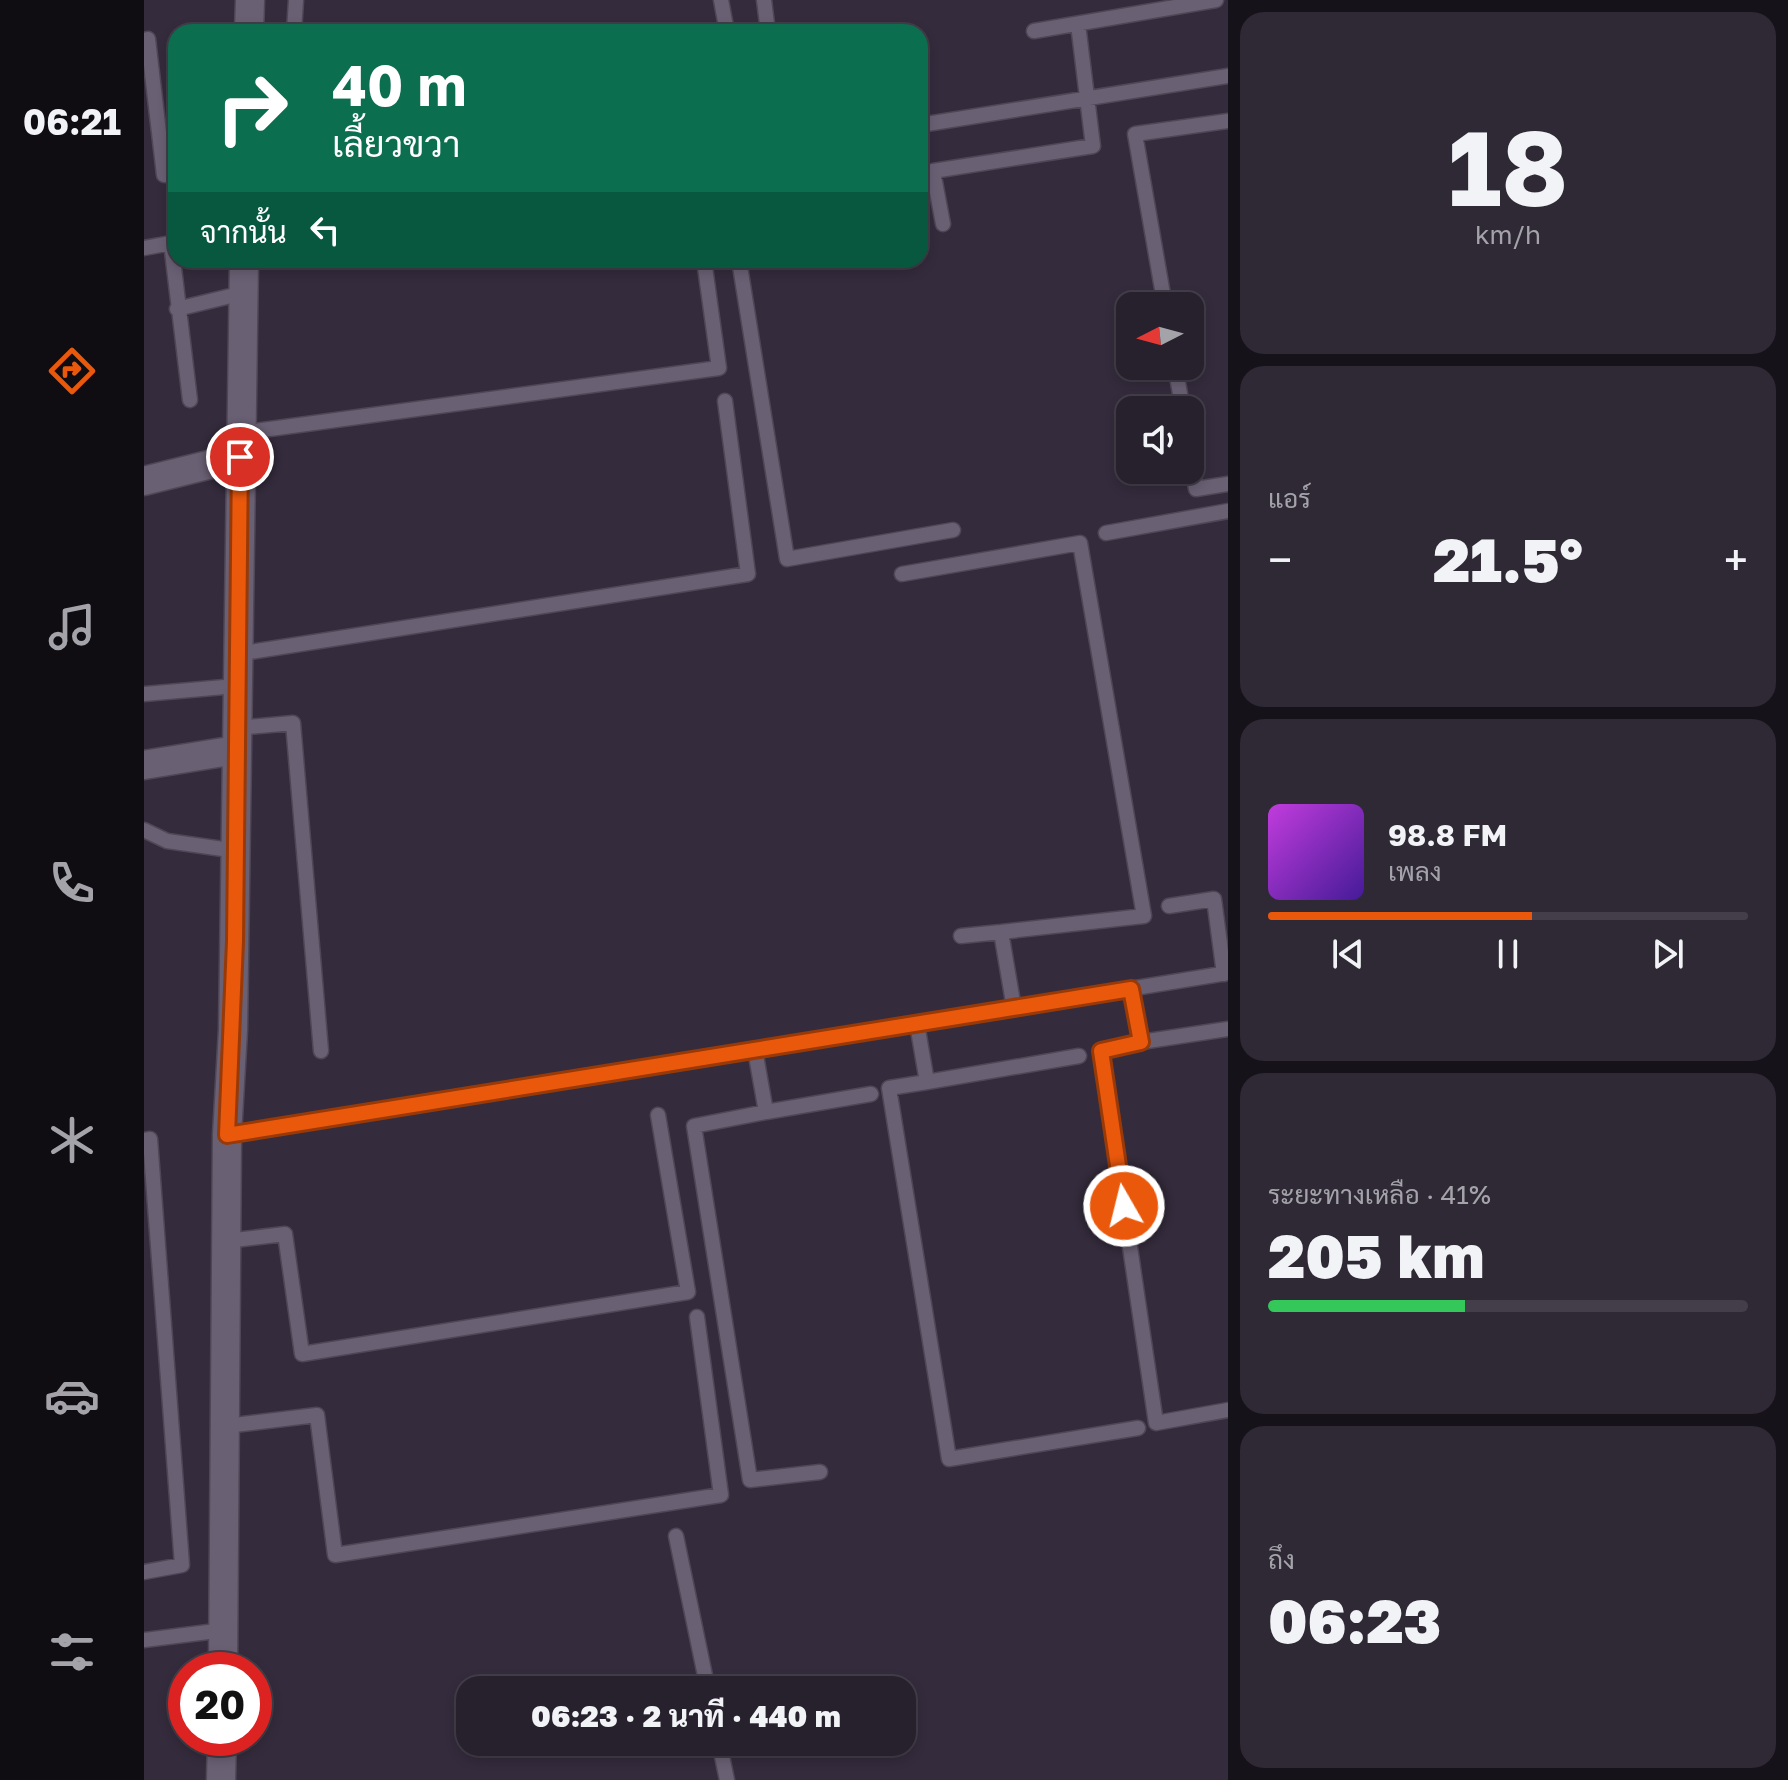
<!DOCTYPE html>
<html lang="th">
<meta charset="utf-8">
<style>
:root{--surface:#27202d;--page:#2f2835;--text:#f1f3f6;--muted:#a4a3aa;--line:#433e49;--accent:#ea580c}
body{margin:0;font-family:"Golos Text",Sarabun,sans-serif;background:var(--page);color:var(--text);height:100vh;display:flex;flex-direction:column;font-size:30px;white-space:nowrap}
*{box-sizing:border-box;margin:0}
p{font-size:26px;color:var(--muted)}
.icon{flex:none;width:44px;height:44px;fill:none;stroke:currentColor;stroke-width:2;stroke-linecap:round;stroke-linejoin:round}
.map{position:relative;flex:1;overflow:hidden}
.details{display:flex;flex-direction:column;gap:12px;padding:12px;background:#151219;width:560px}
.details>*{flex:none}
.top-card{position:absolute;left:24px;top:24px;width:760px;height:244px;border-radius:24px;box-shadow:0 4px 12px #0003,0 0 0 2px var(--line);background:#0b6e4f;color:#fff;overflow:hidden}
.needle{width:52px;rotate:264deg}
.tools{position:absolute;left:972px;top:292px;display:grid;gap:16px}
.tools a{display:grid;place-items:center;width:88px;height:88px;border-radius:16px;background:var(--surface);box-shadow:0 4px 12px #0003,0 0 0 2px var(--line);font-size:40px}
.speed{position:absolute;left:24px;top:1652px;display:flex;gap:16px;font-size:40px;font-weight:700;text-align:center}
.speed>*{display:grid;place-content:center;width:104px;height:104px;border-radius:50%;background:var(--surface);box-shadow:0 4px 12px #0003,0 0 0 2px var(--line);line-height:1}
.speed .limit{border:12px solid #d22;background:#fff;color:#111}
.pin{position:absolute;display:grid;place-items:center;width:68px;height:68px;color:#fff;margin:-34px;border:4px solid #fff;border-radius:50%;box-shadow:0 2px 8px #0007}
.me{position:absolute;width:88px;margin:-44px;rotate:352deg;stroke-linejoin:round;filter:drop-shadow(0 0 6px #0008)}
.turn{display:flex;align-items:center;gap:28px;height:168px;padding:0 32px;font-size:36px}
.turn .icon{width:104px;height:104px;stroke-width:2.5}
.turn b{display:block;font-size:56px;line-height:68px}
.then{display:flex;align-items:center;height:76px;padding:0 32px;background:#0003;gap:16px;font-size:30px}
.big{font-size:60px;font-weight:800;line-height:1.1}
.details .widget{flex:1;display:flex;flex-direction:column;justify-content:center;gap:12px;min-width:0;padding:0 28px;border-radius:24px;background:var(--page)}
.details .dial{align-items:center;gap:0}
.dial b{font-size:104px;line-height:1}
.song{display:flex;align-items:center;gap:24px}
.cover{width:96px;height:96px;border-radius:12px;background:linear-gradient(135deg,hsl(290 70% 55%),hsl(260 70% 35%))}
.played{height:8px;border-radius:4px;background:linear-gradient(90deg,var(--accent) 55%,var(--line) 55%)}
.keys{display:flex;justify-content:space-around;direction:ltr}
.heat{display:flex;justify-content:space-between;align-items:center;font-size:44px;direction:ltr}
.charge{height:12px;border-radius:6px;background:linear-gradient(90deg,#34c759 41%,var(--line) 0)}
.trip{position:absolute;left:312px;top:1676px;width:460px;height:80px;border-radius:24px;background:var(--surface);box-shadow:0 4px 12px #0003,0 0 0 2px var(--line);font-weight:800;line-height:80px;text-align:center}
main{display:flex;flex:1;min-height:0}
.dock{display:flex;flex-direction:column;width:144px;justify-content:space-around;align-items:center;background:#100d12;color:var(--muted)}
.dock .icon{width:56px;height:56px}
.dock .current{color:var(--accent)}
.dock b{font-size:36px;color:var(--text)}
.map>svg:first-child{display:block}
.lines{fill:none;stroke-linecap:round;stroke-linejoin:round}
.service-casing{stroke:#4f4756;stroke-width:17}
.minor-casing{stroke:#4f4756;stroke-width:31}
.service{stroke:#6a6074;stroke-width:14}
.minor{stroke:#6a6074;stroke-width:28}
.route-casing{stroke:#983908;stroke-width:20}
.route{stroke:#ea580c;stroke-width:14}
</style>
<main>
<nav class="dock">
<b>06:21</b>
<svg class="icon current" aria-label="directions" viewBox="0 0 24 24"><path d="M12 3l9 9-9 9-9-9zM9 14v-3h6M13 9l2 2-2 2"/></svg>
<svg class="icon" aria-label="music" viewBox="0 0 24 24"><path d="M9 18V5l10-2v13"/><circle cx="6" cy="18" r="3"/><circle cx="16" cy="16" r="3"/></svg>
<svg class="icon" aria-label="phone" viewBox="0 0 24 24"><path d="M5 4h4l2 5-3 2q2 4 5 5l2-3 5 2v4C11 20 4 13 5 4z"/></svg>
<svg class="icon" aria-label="climate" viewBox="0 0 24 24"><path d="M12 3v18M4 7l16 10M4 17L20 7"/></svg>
<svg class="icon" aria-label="car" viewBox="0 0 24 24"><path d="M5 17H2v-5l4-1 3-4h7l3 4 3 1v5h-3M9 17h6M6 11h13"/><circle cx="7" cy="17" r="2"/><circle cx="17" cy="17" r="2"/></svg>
<svg class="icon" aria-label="filters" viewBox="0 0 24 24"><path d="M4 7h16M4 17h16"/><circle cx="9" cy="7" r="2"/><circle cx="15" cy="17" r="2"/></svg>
</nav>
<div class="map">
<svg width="1084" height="1780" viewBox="0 0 1084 1780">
<rect width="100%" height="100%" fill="#342b3c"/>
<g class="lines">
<defs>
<path id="service" d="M 577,0 L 583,32
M 620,0 L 624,32
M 890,31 L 1072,0
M 150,32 L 152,0
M 0,40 L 4,39 L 20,175 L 32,175
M 776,125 L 1084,76
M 799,224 L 789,171 L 949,146 L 934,24
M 0,248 L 27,243 L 46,400
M 595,260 L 643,559 L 809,530
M 1021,306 L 991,134 L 1084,121
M 33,309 L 99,293
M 1031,366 L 1039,410
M 96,433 L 575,368 L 560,260
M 1046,452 L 1052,489 L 1084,484
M 962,533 L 1084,511
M 758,574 L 936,543 L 1000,916 L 857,932
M 93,654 L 604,574 L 581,401
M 0,694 L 92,686
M 92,728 L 149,723 L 177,1051
M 0,830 L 23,841 L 93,851
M 1025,906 L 1070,899 L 1080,974
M 817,936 L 857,932 L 870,1008
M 987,989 L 997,1042 L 1084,1029
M 773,1024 L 783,1082 L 935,1056
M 997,1042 L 957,1051 L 1012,1423 L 1084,1410
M 611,1050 L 622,1112 L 727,1094
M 783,1082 L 745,1088 L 805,1459 L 994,1428
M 622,1112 L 550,1126 L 606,1480 L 676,1472
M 83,1135 L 1084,973
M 0,1140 L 6,1139 L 38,1565 L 0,1572
M 82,1241 L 141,1234 L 158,1354 L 544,1292 L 514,1115
M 82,1426 L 173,1415 L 191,1555 L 577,1495 L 553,1317
M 532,1536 L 564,1690
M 0,1640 L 80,1630
M 575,1742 L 583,1780"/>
<path id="minor" d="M 105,32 L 106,0
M 0,481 L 96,457
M 0,765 L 92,750
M 79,1670 L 83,1135 L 89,1030 L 100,260
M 77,1780 L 78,1738"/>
</defs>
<use href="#service" class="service-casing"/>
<use href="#minor" class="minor-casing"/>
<use href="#service" class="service"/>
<use href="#minor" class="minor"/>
</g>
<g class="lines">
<defs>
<path id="route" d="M 96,457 L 91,941 L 83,1135 L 987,989 L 997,1042 L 957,1051 L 980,1206"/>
</defs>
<use href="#route" class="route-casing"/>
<use href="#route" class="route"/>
</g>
</svg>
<div class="tools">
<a><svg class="needle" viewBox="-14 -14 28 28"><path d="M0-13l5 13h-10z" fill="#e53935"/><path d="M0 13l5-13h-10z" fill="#a4a3aa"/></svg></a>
<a><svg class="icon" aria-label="sound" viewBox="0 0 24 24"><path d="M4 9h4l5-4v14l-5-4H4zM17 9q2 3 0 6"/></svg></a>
</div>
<div class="speed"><div class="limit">20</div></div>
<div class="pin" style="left:96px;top:457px;background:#d93025"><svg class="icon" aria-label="arrive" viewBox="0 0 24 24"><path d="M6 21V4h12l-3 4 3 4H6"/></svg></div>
<svg class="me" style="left:980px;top:1206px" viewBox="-20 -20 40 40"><circle r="17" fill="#ea580c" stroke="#fff" stroke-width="3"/><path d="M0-11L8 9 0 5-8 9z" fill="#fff"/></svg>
<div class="trip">06:23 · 2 นาที · 440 m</div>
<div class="top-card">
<div class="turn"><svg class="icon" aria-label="right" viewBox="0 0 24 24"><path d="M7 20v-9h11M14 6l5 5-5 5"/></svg><div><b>40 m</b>เลี้ยวขวา</div></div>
<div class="then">จากนั้น<svg class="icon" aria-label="left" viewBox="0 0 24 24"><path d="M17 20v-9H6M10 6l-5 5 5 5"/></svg></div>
</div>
</div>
<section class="details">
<div class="widget dial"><b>18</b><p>km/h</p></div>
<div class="widget"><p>แอร์</p>
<div class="heat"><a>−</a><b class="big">21.5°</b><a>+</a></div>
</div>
<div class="widget">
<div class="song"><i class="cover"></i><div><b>98.8 FM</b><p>เพลง</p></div></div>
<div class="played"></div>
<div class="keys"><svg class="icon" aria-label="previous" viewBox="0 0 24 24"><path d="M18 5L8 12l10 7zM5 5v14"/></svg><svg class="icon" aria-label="pause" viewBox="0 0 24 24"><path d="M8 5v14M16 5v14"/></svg><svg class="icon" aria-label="next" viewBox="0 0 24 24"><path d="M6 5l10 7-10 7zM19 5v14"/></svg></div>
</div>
<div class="widget"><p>ระยะทางเหลือ · 41%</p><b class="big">205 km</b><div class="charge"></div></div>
<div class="widget"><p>ถึง</p><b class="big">06:23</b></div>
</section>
</main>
